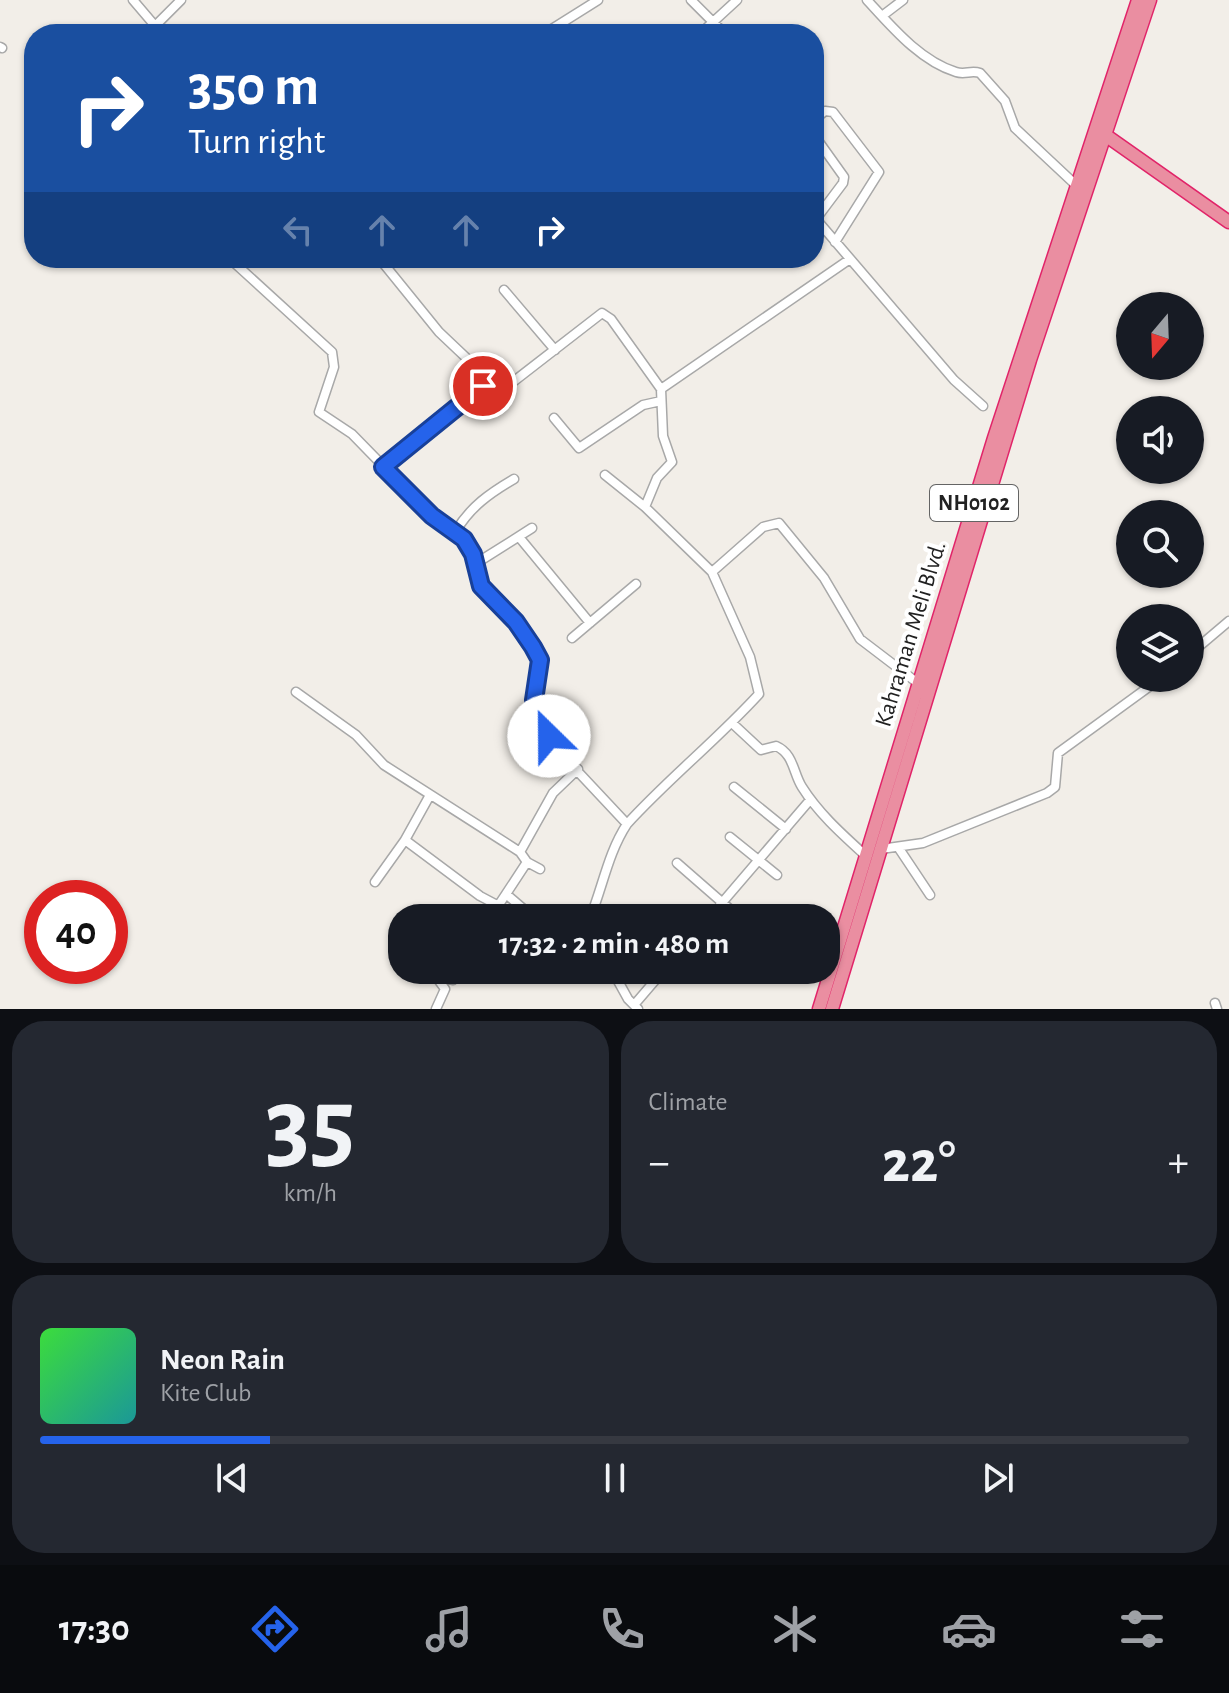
<!DOCTYPE html>
<meta charset="utf-8">
<style>
:root{--surface:#171b24;--page:#242831;--text:#f1f3f6;--muted:#9ea1a6;--line:#363941;--accent:#2563eb}
body{margin:0;font-family:"Alegreya Sans",sans-serif;background:var(--page);color:var(--text);height:100vh;display:flex;flex-direction:column;font-size:30px;white-space:nowrap}
*{box-sizing:border-box;margin:0}
p{font-size:26px;color:var(--muted)}
.icon{flex:none;width:44px;height:44px;fill:none;stroke:currentColor;stroke-width:2;stroke-linecap:round;stroke-linejoin:round}
.map{position:relative;height:1009px;overflow:hidden}
.details{display:flex;flex-direction:column;gap:12px;padding:12px;background:#0d0f14;flex:1}
.details>*{flex:none}
.top-card{position:absolute;left:24px;top:24px;width:800px;height:244px;border-radius:32px;box-shadow:0 2px 6px #0004;background:#1a4fa0;color:#fff;overflow:hidden}
.needle{width:52px;rotate:199deg}
.tools{position:absolute;left:1116px;top:292px;display:grid;gap:16px}
.tools a{display:grid;place-items:center;width:88px;height:88px;border-radius:50%;background:var(--surface);box-shadow:0 2px 6px #0004;font-size:40px}
.speed{position:absolute;left:24px;top:880px;display:flex;gap:16px;font-size:40px;font-weight:700;text-align:center}
.speed>*{display:grid;place-content:center;width:104px;height:104px;border-radius:50%;background:var(--surface);box-shadow:0 2px 6px #0004;line-height:1}
.speed .limit{border:12px solid #d22;background:#fff;color:#111}
.pin{position:absolute;display:grid;place-items:center;width:68px;height:68px;color:#fff;margin:-34px;border:4px solid #fff;border-radius:50%;box-shadow:0 2px 8px #0007}
.me{position:absolute;width:88px;margin:-44px;rotate:337deg;stroke-linejoin:round;filter:drop-shadow(0 0 6px #0008)}
.turn{display:flex;align-items:center;gap:28px;height:168px;padding:0 32px;font-size:36px}
.turn .icon{width:104px;height:104px;stroke-width:2.5}
.turn b{display:block;font-size:56px;line-height:68px}
.lanes{display:flex;align-items:center;height:76px;padding:0 32px;background:#0003;justify-content:center;gap:40px;direction:ltr}
.lanes .off{opacity:.35}
.big{font-size:60px;font-weight:600;line-height:1.1}
.details .tile{flex:1;display:flex;flex-direction:column;justify-content:center;gap:12px;min-width:0;padding:0 28px;border-radius:32px;background:var(--page)}
.details .dial{align-items:center;gap:0}
.dial b{font-size:104px;line-height:1}
.song{display:flex;align-items:center;gap:24px}
.cover{width:96px;height:96px;border-radius:12px;background:linear-gradient(135deg,hsl(120 70% 55%),hsl(180 70% 35%))}
.played{height:8px;border-radius:4px;background:linear-gradient(90deg,var(--accent) 20%,var(--line) 20%)}
.keys{display:flex;justify-content:space-around;direction:ltr}
.heat{display:flex;justify-content:space-between;align-items:center;font-size:44px;direction:ltr}
.details .tiles{flex:1;display:grid;gap:12px;grid-template-columns:1fr 1fr}
.tile:last-child{grid-column:span 2}
.trip{position:absolute;left:388px;top:904px;width:452px;height:80px;border-radius:32px;background:var(--surface);box-shadow:0 2px 6px #0004;font-weight:600;line-height:80px;text-align:center}
.menu{display:flex;height:128px;justify-content:space-around;align-items:center;background:#090b0e;color:var(--muted)}
.menu .icon{width:56px;height:56px}
.menu .active{color:var(--accent)}
.menu b{font-size:36px;color:var(--text)}
.map>svg:first-child{display:block}
.lines{fill:none;stroke-linecap:round;stroke-linejoin:round}
.minor-casing{stroke:#a8a8a8;stroke-width:11}
.highway-casing{stroke:#e12469;stroke-width:15}
.minor{stroke:#fff;stroke-width:8}
.highway{stroke:#ea8ea1;stroke-width:12}
.route-casing{stroke:#184099;stroke-width:20}
.route{stroke:#2563eb;stroke-width:14}
.labels{text-anchor:middle;dominant-baseline:central;stroke-width:8;stroke-linejoin:round;paint-order:stroke}
.shield{fill:#fff;stroke:#646464;stroke-width:2}
.shield-label{font-size:22px;font-weight:bold;fill:#212121}
.street-label{font-size:24px;fill:#212121;stroke:#fff}
</style>
<div class="map">
<svg width="1229" height="1009" viewBox="0 0 1229 1009">
<rect width="100%" height="100%" fill="#f2eee8"/>
<g class="lines">
<defs>
<path id="minor" d="M 133,0 L 162,34
M 691,0 L 725,34
M 867,0 C 891,26 920,61 956,72 C 965,75 971,70 980,73 L 1005,101 L 1015,128 L 1078,187
M 882,16 L 903,0
M 156,25 L 181,0
M 544,34 L 598,0
M 700,34 L 737,0
M 0,47 L 2,48
M 814,120 L 825,111 L 833,112 L 879,172 L 835,242
M 814,135 L 844,177 L 843,183 L 816,219 L 954,380 L 983,406
M 229,258 L 332,352 L 334,367 L 319,412 L 352,434 L 432,516 L 464,539 L 473,554 L 481,586 L 516,622 L 540,660 L 534,700 L 552,744 L 627,824 C 608,853 603,886 590,918
M 379,258 L 439,332 L 477,368 L 491,399 L 602,313 L 611,319 L 661,389 L 663,436 L 672,462 L 657,478 L 645,507
M 504,290 L 555,350
M 661,389 L 850,259
M 554,418 L 579,448 L 643,405 L 661,401
M 383,467 L 483,386
M 605,475 L 645,507 L 712,572 L 750,657 L 759,694 C 717,740 669,778 627,824
M 456,531 C 470,507 490,493 514,479
M 519,537 L 590,623
M 475,564 L 532,528
M 712,572 L 763,527 L 779,523 L 824,578 L 860,639 L 919,684
M 572,638 L 636,584
M 1190,654 L 1229,621
M 296,692 L 356,735 L 384,765 L 520,852
M 732,723 L 761,750 L 776,746 C 794,754 793,773 802,787 C 819,814 843,835 866,856
M 734,787 L 786,829
M 730,837 L 777,875
M 405,840 L 480,896 L 497,905
M 898,847 L 930,895
M 881,849 L 923,843 L 1047,793 L 1055,787 L 1058,753 L 1161,678
M 527,862 L 540,869
M 677,863 L 740,918
M 375,882 L 405,840 L 430,795
M 506,894 L 527,862 L 520,852 L 553,793 L 578,769
M 490,918 L 506,894 L 534,918
M 709,918 L 810,800
M 612,970 L 628,999 L 638,1009
M 434,974 L 445,989 L 436,1009
M 435,974 L 453,980 L 460,970
M 1215,1003 L 1217,1009
M 634,1005 L 664,970"/>
<path id="highway" d="M 1101,132 L 1229,222
M 819,1009 L 994,438 L 1138,0
M 832,1009 L 1030,360 L 1150,0"/>
</defs>
<use href="#minor" class="minor-casing"/>
<use href="#highway" class="highway-casing"/>
<use href="#minor" class="minor"/>
<use href="#highway" class="highway"/>
</g>
<g class="lines">
<defs>
<path id="route" d="M 483,386 L 383,467 L 432,516 L 464,539 L 473,554 L 481,586 L 516,622 L 533,647 L 540,660 L 534,700 L 549,736"/>
</defs>
<use href="#route" class="route-casing"/>
<use href="#route" class="route"/>
</g>
<g class="labels">
<rect class="shield" x="930" y="485" width="88" height="36" rx="6"/>
<g class="shield-label">
<text x="974" y="503">NH0102</text>
</g>
<g class="street-label">
<text transform="translate(911 634) rotate(-73)">Kahraman Meli Blvd.</text>
</g>
</g>
</svg>
<div class="tools">
<a><svg class="needle" viewBox="-14 -14 28 28"><path d="M0-13l5 13h-10z" fill="#e53935"/><path d="M0 13l5-13h-10z" fill="#9ea1a6"/></svg></a>
<a><svg class="icon" aria-label="sound" viewBox="0 0 24 24"><path d="M4 9h4l5-4v14l-5-4H4zM17 9q2 3 0 6"/></svg></a>
<a><svg class="icon" aria-label="search" viewBox="0 0 24 24"><circle cx="10" cy="10" r="6"/><path d="M15 15l6 6"/></svg></a>
<a><svg class="icon" aria-label="layers" viewBox="0 0 24 24"><path d="M12 4l9 5-9 5-9-5zM3 14l9 5 9-5"/></svg></a>
</div>
<div class="speed"><div class="limit">40</div></div>
<div class="pin" style="left:483px;top:386px;background:#d93025"><svg class="icon" aria-label="arrive" viewBox="0 0 24 24"><path d="M6 21V4h12l-3 4 3 4H6"/></svg></div>
<svg class="me" style="left:549px;top:736px" viewBox="-20 -20 40 40"><circle r="19" fill="#fff"/><path d="M0-13L10 11 0 6-10 11z" fill="#2563eb"/></svg>
<div class="trip">17:32 · 2 min · 480 m</div>
<div class="top-card">
<div class="turn"><svg class="icon" aria-label="right" viewBox="0 0 24 24"><path d="M7 20v-9h11M14 6l5 5-5 5"/></svg><div><b>350 m</b>Turn right</div></div>
<div class="lanes"><svg class="icon off" aria-label="left" viewBox="0 0 24 24"><path d="M17 20v-9H6M10 6l-5 5 5 5"/></svg><svg class="icon off" aria-label="ahead" viewBox="0 0 24 24"><path d="M12 20V5M6 11l6-6 6 6"/></svg><svg class="icon off" aria-label="ahead" viewBox="0 0 24 24"><path d="M12 20V5M6 11l6-6 6 6"/></svg><svg class="icon" aria-label="right" viewBox="0 0 24 24"><path d="M7 20v-9h11M14 6l5 5-5 5"/></svg></div>
</div>
</div>
<section class="details">
<div class="tiles">
<div class="tile dial"><b>35</b><p>km/h</p></div>
<div class="tile"><p>Climate</p>
<div class="heat"><a>−</a><b class="big">22°</b><a>+</a></div>
</div>
<div class="tile">
<div class="song"><i class="cover"></i><div><b>Neon Rain</b><p>Kite Club</p></div></div>
<div class="played"></div>
<div class="keys"><svg class="icon" aria-label="previous" viewBox="0 0 24 24"><path d="M18 5L8 12l10 7zM5 5v14"/></svg><svg class="icon" aria-label="pause" viewBox="0 0 24 24"><path d="M8 5v14M16 5v14"/></svg><svg class="icon" aria-label="next" viewBox="0 0 24 24"><path d="M6 5l10 7-10 7zM19 5v14"/></svg></div>
</div>
</div>
</section>
<nav class="menu">
<b>17:30</b>
<svg class="icon active" aria-label="directions" viewBox="0 0 24 24"><path d="M12 3l9 9-9 9-9-9zM9 14v-3h6M13 9l2 2-2 2"/></svg>
<svg class="icon" aria-label="music" viewBox="0 0 24 24"><path d="M9 18V5l10-2v13"/><circle cx="6" cy="18" r="3"/><circle cx="16" cy="16" r="3"/></svg>
<svg class="icon" aria-label="phone" viewBox="0 0 24 24"><path d="M5 4h4l2 5-3 2q2 4 5 5l2-3 5 2v4C11 20 4 13 5 4z"/></svg>
<svg class="icon" aria-label="climate" viewBox="0 0 24 24"><path d="M12 3v18M4 7l16 10M4 17L20 7"/></svg>
<svg class="icon" aria-label="car" viewBox="0 0 24 24"><path d="M5 17H2v-5l4-1 3-4h7l3 4 3 1v5h-3M9 17h6M6 11h13"/><circle cx="7" cy="17" r="2"/><circle cx="17" cy="17" r="2"/></svg>
<svg class="icon" aria-label="filters" viewBox="0 0 24 24"><path d="M4 7h16M4 17h16"/><circle cx="9" cy="7" r="2"/><circle cx="15" cy="17" r="2"/></svg>
</nav>
